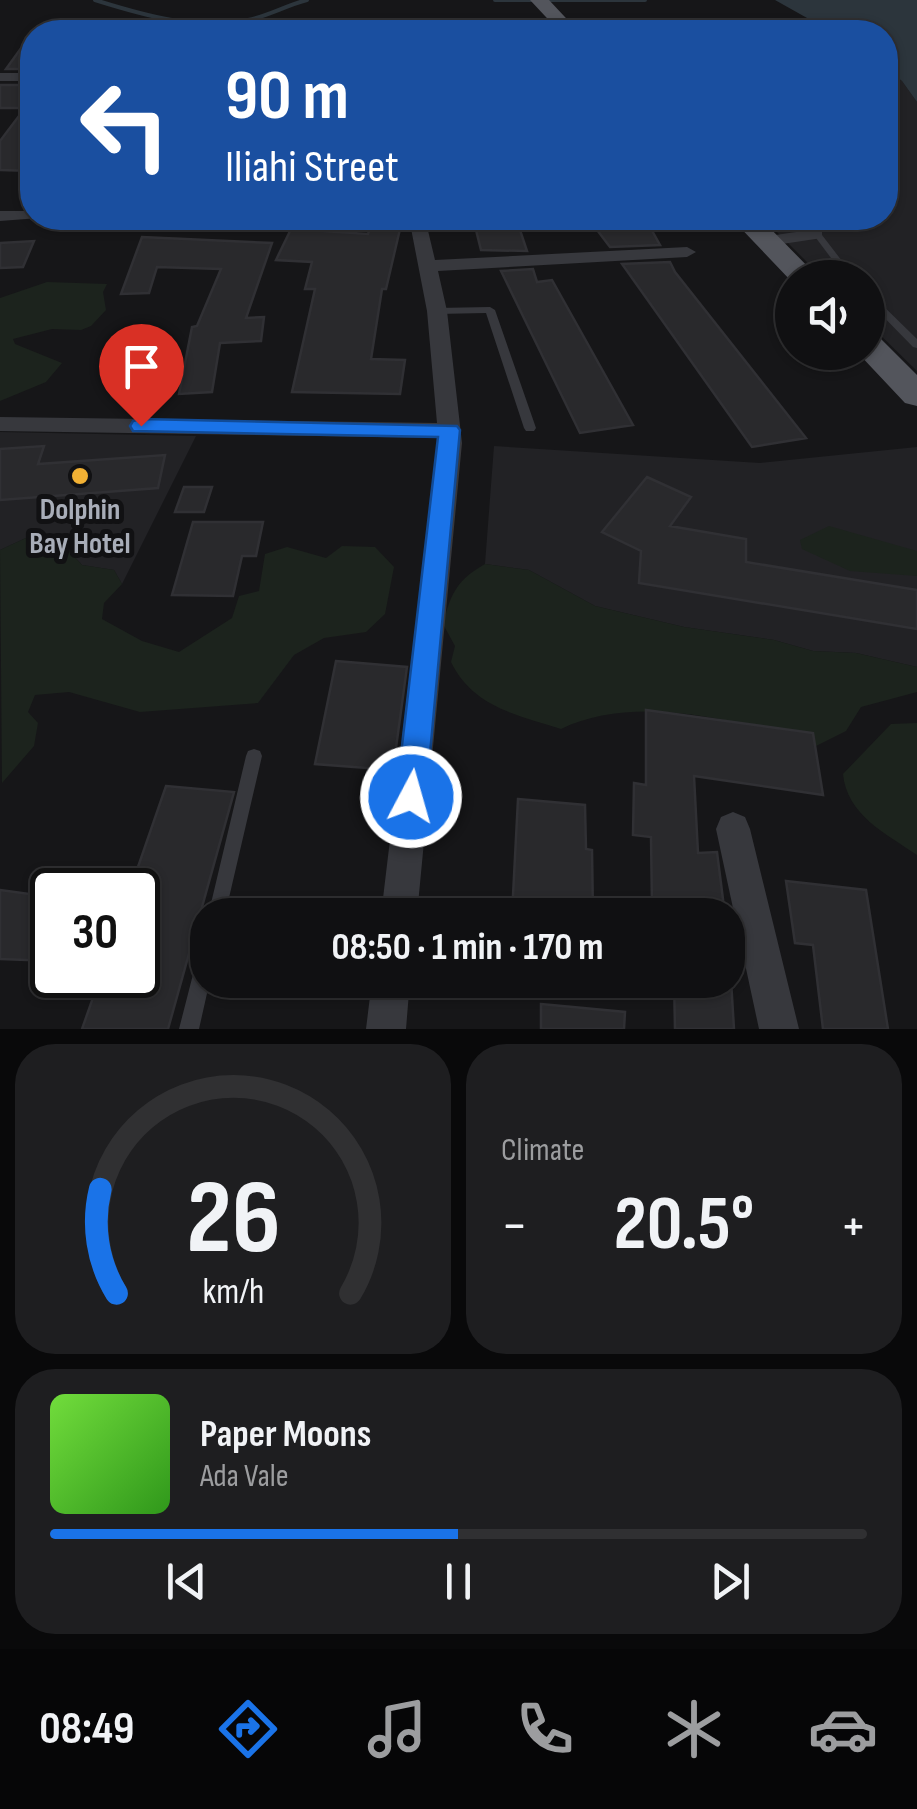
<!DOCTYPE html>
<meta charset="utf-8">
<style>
:root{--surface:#101012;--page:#1e1e20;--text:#f1f3f6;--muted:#9c9d9f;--line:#303032;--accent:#1a73e8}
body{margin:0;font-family:"Sofia Sans Condensed",sans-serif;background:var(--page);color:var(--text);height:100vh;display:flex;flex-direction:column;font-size:38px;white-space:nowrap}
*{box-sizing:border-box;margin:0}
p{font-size:32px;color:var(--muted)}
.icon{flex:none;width:55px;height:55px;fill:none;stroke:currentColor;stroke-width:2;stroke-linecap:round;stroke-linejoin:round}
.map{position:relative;height:1029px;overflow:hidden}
.panel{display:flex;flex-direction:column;gap:15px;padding:15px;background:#09090a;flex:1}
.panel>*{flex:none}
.hud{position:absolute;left:20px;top:20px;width:878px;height:210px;border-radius:40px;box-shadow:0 2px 8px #0004,0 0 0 2px var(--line);background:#1a4fa0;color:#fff;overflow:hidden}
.controls{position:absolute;left:775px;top:260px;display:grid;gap:20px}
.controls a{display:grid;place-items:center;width:110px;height:110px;border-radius:50%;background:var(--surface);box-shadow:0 2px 8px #0004,0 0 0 2px var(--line);font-size:50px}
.speed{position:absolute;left:30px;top:868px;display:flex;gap:20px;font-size:50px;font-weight:700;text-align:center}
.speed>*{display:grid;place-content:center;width:130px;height:130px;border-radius:50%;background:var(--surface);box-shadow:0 2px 8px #0004,0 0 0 2px var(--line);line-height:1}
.speed .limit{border:5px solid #111;border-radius:15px;background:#fff;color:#111}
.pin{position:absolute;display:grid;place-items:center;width:85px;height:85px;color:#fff;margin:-102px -42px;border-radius:50% 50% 50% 0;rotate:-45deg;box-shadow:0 0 10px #0007}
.pin .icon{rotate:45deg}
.me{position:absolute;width:110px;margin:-55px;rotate:6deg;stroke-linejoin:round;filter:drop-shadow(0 0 8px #0008)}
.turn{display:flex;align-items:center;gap:35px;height:210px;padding:0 40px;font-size:45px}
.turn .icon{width:130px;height:130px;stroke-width:2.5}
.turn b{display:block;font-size:70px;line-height:85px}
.big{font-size:75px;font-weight:700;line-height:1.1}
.panel .widget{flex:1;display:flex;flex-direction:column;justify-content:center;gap:15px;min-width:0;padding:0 35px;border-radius:40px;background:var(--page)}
.panel .dial{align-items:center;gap:0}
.dial svg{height:260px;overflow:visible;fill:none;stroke:var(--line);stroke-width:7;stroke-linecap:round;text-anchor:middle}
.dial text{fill:var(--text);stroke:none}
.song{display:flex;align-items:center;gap:30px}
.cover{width:120px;height:120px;border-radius:15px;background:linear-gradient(135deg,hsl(100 70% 55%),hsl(110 70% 35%))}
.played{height:10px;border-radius:5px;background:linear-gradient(90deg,var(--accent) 50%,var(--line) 50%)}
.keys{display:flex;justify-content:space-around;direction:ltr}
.heat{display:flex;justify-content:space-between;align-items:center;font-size:55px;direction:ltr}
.panel .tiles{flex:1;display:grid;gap:15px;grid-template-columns:1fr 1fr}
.widget:last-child{grid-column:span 2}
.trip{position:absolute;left:190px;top:898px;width:555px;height:100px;border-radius:40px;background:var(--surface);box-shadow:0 2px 8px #0004,0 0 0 2px var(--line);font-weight:700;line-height:100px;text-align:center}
.dock{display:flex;height:160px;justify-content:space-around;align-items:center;background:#060607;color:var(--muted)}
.dock .icon{width:70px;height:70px}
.dock .active{color:var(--accent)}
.dock b{font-size:45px;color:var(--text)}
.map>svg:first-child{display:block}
.built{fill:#222225}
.green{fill:#1c231d}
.water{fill:#2c353c}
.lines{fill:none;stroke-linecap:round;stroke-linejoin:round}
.stream{stroke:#2c353c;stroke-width:4}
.building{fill:#29292c;stroke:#303034;stroke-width:2.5}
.service{fill:#37383d;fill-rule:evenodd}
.minor{fill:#37383d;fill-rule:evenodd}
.primary{fill:#53555c;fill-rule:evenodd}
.route{fill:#1a73e8;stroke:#114b97;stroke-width:2.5}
.poi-dot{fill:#f2b134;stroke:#111113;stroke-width:4}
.labels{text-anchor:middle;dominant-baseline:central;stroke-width:10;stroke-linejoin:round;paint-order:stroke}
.poi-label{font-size:30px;font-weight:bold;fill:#a8adb8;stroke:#111113}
</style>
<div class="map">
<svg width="917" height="1029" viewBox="0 0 917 1029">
<rect width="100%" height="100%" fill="#161618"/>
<path class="built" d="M 885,68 L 902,81 L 917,102 L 917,371 L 868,323 L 868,278 L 822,277 L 763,218 L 885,218 Z
M 0,432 L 196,436 L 122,584 L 114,570 L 82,565 L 57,538 L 28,537 L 0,550 Z
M 494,446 L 760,463 L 917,447 L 917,667 L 856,653 L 813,651 L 774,640 L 684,627 L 595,606 L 529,570 L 485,564 Z"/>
<path class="green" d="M 47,282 L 107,284 L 103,292 L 106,310 L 91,326 L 81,330 L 52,329 L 13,339 L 15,344 L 62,363 L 46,382 L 0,401 L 0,298 Z
M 829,526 L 917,551 L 917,576 L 850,571 L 802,549 L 800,540 Z
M 28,537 L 57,538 L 82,565 L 114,570 L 122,584 L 104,603 L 102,619 L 142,641 L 179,652 L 232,618 L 239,596 L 259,591 L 265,554 L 287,547 L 326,558 L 342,546 L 375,547 L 394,567 L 385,614 L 366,632 L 324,638 L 294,655 L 258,703 L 140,712 L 69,692 L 35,695 L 28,712 L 38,723 L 34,746 L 2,783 L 0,550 Z
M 485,564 L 529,570 L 595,606 L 684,627 L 774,640 L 813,651 L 856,653 L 917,667 L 917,692 L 861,707 L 846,731 L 816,746 C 742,720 635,693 561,729 C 517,715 473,707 451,662 L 455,646 L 443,624 C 451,593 457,580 485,564 Z
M 917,723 L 917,855 C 885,833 847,815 843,774 L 891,724 Z"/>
<path class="water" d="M 775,0 L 917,0 L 917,102 L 902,81 L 885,68 L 885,32 L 832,32 Z"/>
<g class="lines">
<path class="stream" d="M 95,0 C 143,15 197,31 248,20 C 268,16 287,5 307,0
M 495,0 L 645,0"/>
</g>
<path class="building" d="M 32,33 L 32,69 L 6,69 Z
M 0,85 L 32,85 L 32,171 L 0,170 L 0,141 L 25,108 L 0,108 Z
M 473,218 L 516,218 L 527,251 L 481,250 Z
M 588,218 L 645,218 L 660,245 L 610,247 Z
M 370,228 L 400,229 L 386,289 L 382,289 L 371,359 L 405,360 L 400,394 L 292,392 L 315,289 L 305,289 L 312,262 L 276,260 L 291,229 L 368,234 Z
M 142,237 L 272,243 L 246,318 L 264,317 L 261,341 L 220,343 L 212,392 L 179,394 L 192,327 L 197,326 L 221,269 L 157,267 L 149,293 L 121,294 Z
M 34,241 L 23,267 L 0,268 L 0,243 Z
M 670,262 L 675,272 L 806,438 L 752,447 L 622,264 Z
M 533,269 L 537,282 L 552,280 L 633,425 L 580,433 L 501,271 Z
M 44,446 L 38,464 L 165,455 L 158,488 L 0,500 L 0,449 Z
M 647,477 L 691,497 L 670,526 L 746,539 L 746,562 L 917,590 L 917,629 L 639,583 L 641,551 L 602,532 Z
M 184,487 L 212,487 L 204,512 L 175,512 Z
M 193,522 L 263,522 L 256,556 L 242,556 L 233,596 L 172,595 Z
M 336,661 L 407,667 L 393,770 L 315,764 Z
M 646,710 L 813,733 L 823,795 L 694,776 L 698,853 L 717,852 L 725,915 L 652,907 L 651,837 L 633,835 L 634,783 L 646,785 Z
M 166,786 L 234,792 L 168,1029 L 82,1029 L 101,975 L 138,975 L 138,890 L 130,890 Z
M 518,799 L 585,805 L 586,849 L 592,850 L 593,915 L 512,915 Z
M 786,881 L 866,890 L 888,1029 L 823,1029 L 813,945 L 795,943 Z
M 0,890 L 52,897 L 52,961 L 0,959 Z
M 674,980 L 731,980 L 734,1029 L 675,1029 Z
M 541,1004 L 625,1012 L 624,1029 L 541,1029 Z"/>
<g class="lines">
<path class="service" d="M 801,218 L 809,218 L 855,278 L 846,278 Z
M 868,293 L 871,294 L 917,339 L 917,348 L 913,347 L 868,301 Z
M 490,307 L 495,310 L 536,428 L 534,431 L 526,431 L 524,428 L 486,313 L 437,314 L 432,311 L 437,308 Z
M 254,749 L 260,751 L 262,756 L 225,915 L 208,916 L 246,756 L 248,751 Z
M 208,942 L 208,980 L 210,980 L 199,1029 L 179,1029 L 199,951 L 201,944 Z"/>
<path class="minor" d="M 0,73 L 32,73 L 32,81 L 0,81 Z
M 0,211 L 32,211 L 32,218 L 39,218 L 0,221 Z
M 409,218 L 425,218 L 435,260 L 687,247 L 696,252 L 687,257 L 438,271 L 447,311 L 462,443 L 417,915 L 381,915 L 438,438 L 0,431 L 0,417 L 437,423 L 427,311 Z
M 816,229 L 822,230 L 822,238 L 769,246 L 760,241 L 769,236 Z
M 733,812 L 745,817 L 750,829 L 799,1029 L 759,1029 L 716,829 L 721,817 Z
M 372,980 L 410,980 L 406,1029 L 366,1029 Z"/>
<path class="primary" d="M 530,0 L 549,0 L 579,32 L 560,32 Z
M 731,218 L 760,218 L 819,278 L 792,278 L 792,282 Z
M 868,335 L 880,338 L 917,375 L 917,406 L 905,403 L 857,352 L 868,352 Z"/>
</g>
<path class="route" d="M 141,419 L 457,426 L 460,430 L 426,797 L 422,807 L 411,811 L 401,807 L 396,797 L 438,437 L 133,431 L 130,426 L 133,421 Z"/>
<circle class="poi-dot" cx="80" cy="476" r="10"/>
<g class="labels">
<g class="poi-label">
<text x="80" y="510">Dolphin<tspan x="80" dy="34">Bay Hotel</tspan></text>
</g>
</g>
</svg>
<div class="controls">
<a><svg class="icon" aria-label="sound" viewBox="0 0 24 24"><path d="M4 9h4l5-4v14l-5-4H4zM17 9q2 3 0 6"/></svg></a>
</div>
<div class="speed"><div class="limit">30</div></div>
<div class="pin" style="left:141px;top:426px;background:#d93025"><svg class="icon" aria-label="arrive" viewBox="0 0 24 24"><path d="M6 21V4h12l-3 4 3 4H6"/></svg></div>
<svg class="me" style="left:411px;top:797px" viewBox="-20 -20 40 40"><circle r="17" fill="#1a73e8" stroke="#fff" stroke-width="3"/><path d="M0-11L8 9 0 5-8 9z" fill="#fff"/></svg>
<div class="trip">08:50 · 1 min · 170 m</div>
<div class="hud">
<div class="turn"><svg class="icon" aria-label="left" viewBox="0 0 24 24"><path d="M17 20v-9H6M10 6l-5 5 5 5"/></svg><div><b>90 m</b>Iliahi Street</div></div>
</div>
</div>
<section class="panel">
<div class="tiles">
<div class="widget dial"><svg viewBox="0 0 100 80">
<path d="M14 69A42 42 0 1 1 86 69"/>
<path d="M14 69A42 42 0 0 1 9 37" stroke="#1a73e8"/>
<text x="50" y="56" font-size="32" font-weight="700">26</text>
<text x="50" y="72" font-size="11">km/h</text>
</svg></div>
<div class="widget"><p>Climate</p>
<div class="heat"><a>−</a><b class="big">20.5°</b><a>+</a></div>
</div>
<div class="widget">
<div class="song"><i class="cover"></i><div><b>Paper Moons</b><p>Ada Vale</p></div></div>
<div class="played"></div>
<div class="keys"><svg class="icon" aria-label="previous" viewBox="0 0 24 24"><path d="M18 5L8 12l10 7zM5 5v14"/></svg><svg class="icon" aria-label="pause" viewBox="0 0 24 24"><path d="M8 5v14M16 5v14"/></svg><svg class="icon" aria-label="next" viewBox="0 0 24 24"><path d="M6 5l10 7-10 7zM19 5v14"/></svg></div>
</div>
</div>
</section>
<nav class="dock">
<b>08:49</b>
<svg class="icon active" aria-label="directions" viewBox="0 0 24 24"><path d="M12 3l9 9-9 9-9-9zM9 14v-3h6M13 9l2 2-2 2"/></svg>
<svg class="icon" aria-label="music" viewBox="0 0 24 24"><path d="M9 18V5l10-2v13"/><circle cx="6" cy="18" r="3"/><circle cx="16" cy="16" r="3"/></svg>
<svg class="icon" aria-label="phone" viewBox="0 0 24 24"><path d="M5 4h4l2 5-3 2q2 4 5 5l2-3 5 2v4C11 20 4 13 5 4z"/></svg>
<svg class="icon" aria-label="climate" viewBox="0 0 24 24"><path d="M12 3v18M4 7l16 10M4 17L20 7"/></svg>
<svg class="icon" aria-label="car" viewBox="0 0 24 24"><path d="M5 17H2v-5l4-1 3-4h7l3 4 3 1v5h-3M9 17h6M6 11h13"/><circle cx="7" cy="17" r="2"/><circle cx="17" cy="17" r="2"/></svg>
</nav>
